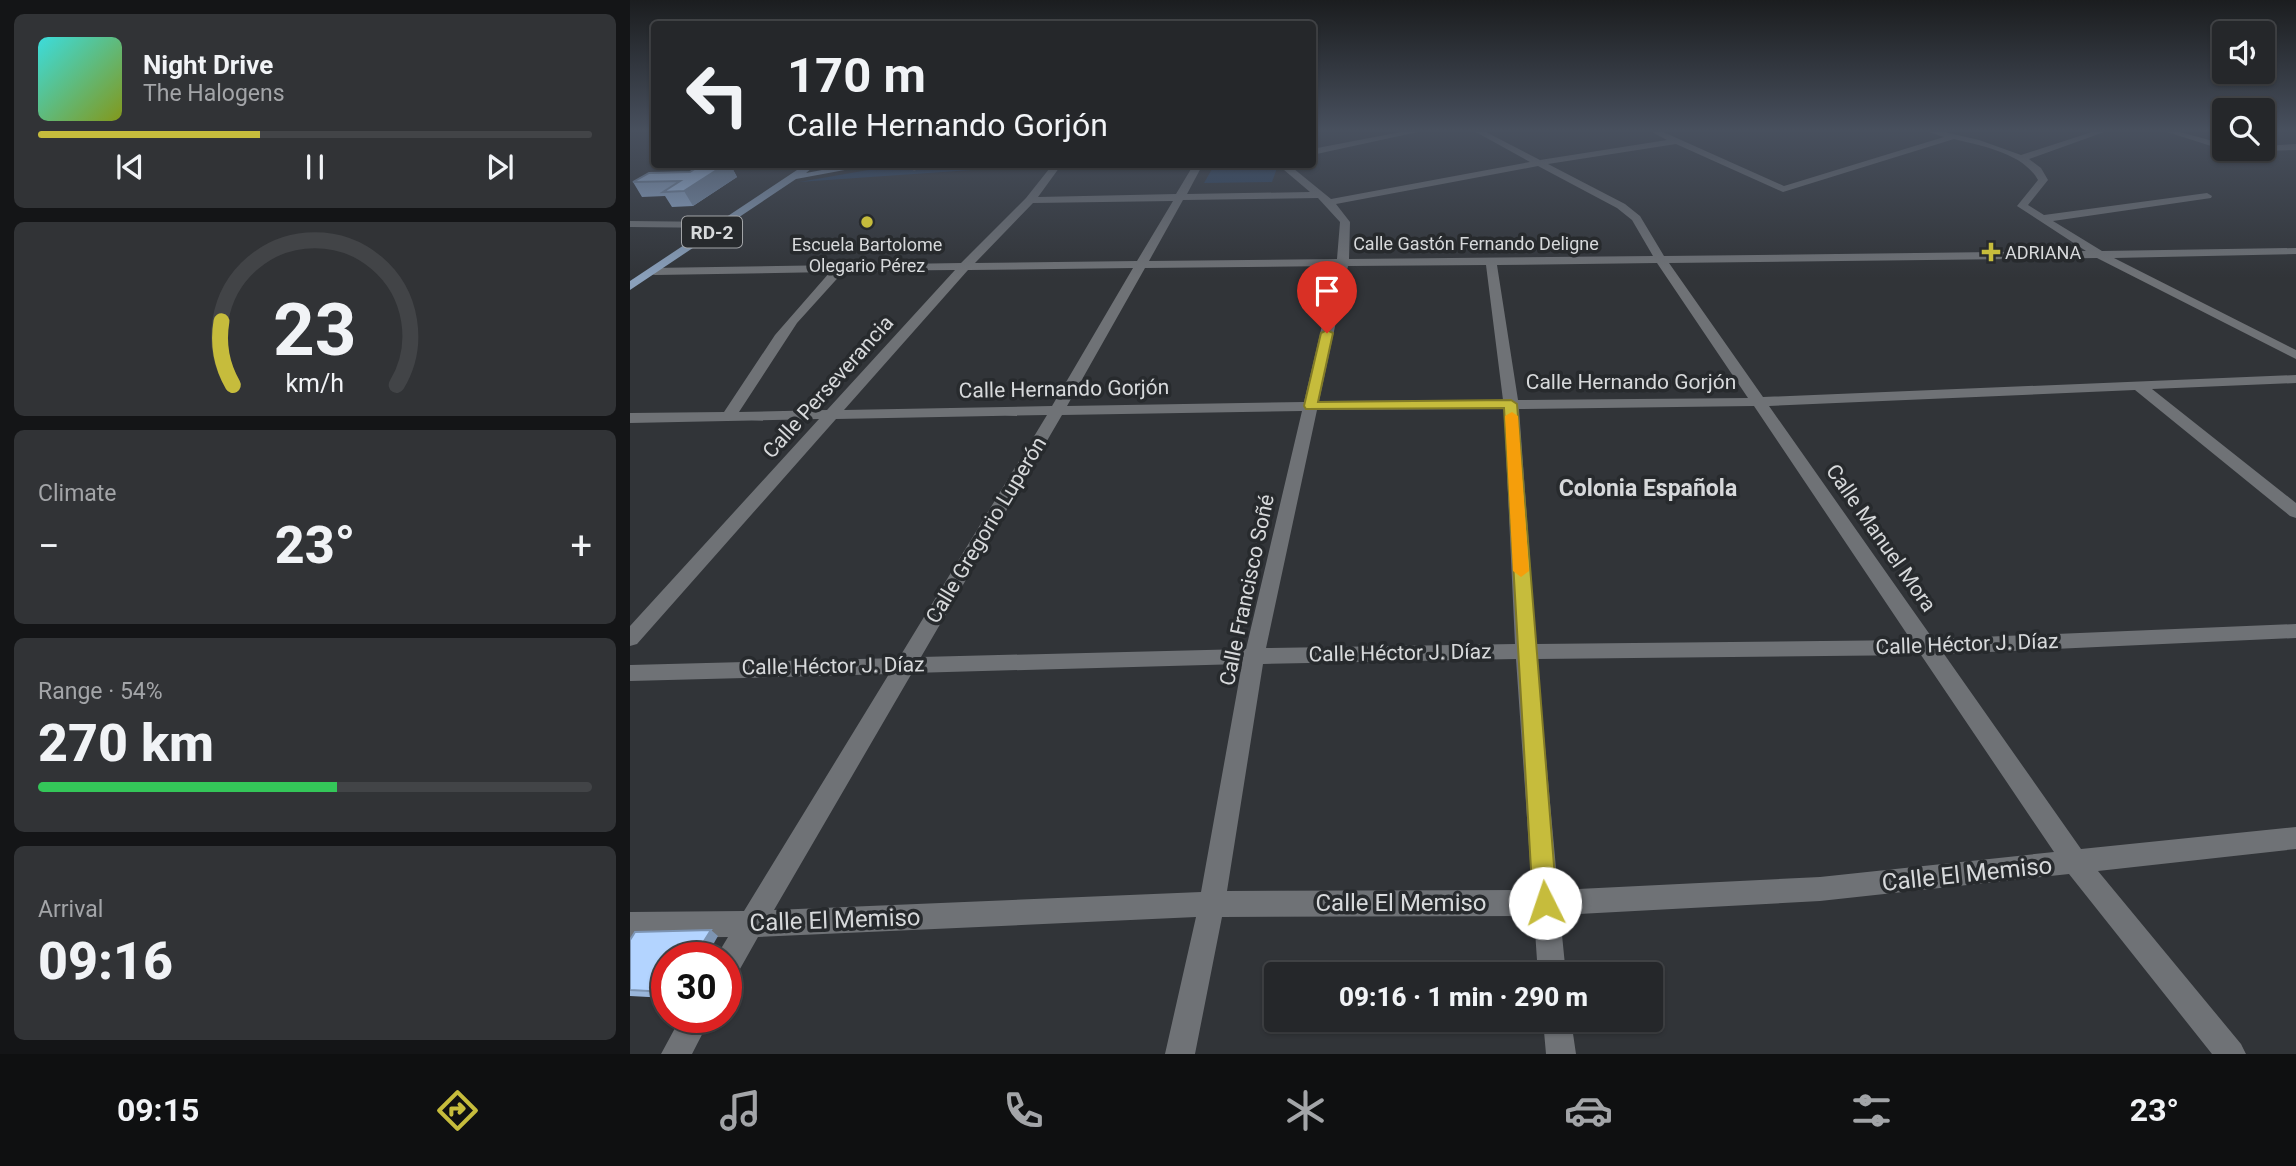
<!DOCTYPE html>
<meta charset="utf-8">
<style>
:root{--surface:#25272a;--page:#313336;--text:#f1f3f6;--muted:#a3a5a8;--line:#424447;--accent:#c6bc3c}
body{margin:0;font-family:Roboto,sans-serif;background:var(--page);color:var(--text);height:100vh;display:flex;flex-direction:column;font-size:26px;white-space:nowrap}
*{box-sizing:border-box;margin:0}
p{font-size:23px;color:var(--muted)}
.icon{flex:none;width:38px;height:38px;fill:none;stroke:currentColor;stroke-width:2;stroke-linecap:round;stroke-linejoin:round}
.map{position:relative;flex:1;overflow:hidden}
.drawer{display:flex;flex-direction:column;gap:14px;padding:14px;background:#141517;width:630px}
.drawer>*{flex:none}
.guide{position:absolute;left:21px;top:21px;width:665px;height:147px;border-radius:7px;box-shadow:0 2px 5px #0004,0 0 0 2px var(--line);background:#25272a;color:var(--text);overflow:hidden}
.fabs{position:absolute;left:1582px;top:21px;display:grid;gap:14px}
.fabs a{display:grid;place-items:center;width:63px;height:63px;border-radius:7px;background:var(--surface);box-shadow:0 2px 5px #0004,0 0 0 2px var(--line);font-size:35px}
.speed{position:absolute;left:21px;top:942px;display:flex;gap:14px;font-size:35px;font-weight:700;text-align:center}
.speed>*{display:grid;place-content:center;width:91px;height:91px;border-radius:50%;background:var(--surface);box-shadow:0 2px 5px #0004,0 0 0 2px var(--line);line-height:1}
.speed .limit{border:10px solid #d22;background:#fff;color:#111}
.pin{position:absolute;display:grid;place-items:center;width:60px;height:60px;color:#fff;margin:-72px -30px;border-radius:50% 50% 50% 0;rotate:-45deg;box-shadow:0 0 7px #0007}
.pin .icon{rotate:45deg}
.me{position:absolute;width:77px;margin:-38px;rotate:356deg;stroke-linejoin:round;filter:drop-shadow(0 0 5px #0008)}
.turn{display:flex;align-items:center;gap:24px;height:147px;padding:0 21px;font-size:32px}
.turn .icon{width:91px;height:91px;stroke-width:2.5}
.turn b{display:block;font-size:49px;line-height:60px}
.big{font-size:52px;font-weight:800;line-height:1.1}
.drawer .tile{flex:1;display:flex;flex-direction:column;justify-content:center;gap:10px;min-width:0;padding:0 24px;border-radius:10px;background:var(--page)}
.drawer .dial{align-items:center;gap:0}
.dial svg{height:182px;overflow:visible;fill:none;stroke:var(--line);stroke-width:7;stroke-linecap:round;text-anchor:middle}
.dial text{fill:var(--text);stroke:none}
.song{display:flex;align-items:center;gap:21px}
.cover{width:84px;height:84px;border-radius:10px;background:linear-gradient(135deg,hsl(180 70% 55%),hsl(70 70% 35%))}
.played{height:7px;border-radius:4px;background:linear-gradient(90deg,var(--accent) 40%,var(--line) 40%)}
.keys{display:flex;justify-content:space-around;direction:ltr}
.heat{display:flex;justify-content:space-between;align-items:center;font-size:38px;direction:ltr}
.charge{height:10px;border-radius:5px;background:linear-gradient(90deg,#34c759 54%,var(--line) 0)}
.trip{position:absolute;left:634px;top:962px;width:399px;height:70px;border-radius:7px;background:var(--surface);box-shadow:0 2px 5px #0004,0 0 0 2px var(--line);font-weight:800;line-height:70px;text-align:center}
.menu{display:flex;height:112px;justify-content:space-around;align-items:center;background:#0f1011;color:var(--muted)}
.menu .icon{width:49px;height:49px}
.menu .selected{color:var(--accent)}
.menu b{font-size:32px;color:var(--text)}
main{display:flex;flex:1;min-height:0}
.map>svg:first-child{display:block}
.green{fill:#2a4363}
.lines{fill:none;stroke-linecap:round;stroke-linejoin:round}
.path{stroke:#6b6e71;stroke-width:2.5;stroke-dasharray:2 2.5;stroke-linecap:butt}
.minor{fill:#6f7276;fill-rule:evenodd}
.major{fill:#8aa0bb;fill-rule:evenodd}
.wall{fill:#9ab6db}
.shaded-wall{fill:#7d94b2}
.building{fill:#b3d4ff;stroke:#7d94b2;stroke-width:2}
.route{fill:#c6bc3c;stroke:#817a27;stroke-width:2}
.slow{fill:#f59e0b}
.poi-dot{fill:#c6bc3c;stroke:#272a2d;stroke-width:2.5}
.labels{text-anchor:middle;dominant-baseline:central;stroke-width:7;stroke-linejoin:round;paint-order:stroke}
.far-street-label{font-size:18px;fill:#d7d9db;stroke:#272a2d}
.far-poi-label{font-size:18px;fill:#d7d9db;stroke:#272a2d}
.shield{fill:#272a2d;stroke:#a2a4a7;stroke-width:2}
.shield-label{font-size:19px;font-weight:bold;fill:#d7d9db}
.street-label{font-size:21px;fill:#d7d9db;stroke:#272a2d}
.neighbourhood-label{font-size:23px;font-weight:bold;fill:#d7d9db;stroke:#272a2d}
.near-street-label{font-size:24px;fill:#d7d9db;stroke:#272a2d}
</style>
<main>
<section class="drawer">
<div class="tile">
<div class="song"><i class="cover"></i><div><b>Night Drive</b><p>The Halogens</p></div></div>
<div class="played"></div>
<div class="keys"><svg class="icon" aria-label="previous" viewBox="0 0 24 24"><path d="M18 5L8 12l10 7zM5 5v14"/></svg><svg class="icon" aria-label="pause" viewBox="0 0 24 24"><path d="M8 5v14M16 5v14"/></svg><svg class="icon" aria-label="next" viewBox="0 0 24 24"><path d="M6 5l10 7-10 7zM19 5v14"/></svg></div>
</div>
<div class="tile dial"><svg viewBox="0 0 100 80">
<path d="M14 69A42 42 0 1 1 86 69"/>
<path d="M14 69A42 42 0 0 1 9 41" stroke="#c6bc3c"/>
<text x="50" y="56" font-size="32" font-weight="700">23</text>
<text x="50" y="72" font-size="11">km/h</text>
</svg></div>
<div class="tile"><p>Climate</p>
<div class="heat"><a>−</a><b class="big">23°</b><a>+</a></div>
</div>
<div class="tile"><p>Range · 54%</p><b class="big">270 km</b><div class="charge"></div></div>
<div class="tile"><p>Arrival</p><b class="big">09:16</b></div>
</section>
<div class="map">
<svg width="1666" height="1054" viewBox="0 0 1666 1054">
<rect width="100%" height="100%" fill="#313438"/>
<path class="green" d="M 267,165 L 413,164 L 414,165 L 169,182 Z
M 647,168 L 642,182 L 574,183 L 582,169 Z"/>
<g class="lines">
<path class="path" d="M 278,164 L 281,170 L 291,168
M 294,164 L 289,169 L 350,164
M 365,164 L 381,164
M 303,167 L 319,164"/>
<path class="minor" d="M 776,131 L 792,131 L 682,155 L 682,149 Z
M 844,131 L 854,131 L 910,160 L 1037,140 L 1020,131 L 1031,131 L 1154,186 L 1314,137 L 1296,131 L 1310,131 L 1349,140 L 1391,155 L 1465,131 L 1477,131 L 1399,159 L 1411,168 L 1418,180 L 1398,205 L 1414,215 L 1577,193 L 1582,196 L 1581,198 L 1423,221 L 1472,251 L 1666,248 L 1666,254 L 1484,258 L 1666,350 L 1666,359 L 1467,258 L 1039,263 L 1133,397 L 1666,375 L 1666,383 L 1522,389 L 1666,503 L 1666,518 L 1660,516 L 1505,390 L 1139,406 L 1303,639 L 1666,624 L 1666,638 L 1314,654 L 1451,849 L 1666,827 L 1666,849 L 1468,871 L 1611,1044 L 1616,1054 L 1582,1054 L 1439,874 L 1190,901 L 930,915 L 936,975 L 908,975 L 904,916 L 592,917 L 565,1054 L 535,1054 L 566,917 L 128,937 L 106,976 L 96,980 L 96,957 L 86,957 L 98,937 L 0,938 L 0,912 L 114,911 L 259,674 L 0,681 L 0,665 L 269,658 L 417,415 L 206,419 L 7,644 L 0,646 L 0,626 L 189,419 L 0,423 L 0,413 L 94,412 L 145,335 L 200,272 L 25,275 L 21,274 L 21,268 L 331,263 L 396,198 L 423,164 L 432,164 L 408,197 L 546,194 L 564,164 L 573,164 L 557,194 L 680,192 L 647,164 L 658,164 L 701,199 L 900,162 ZM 1324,139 C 1352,146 1393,153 1408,180 L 1387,206 L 1456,251 L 1034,256 L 1010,216 L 995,204 L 918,164 L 1046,144 L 1153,192 ZM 908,166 L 987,208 L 1002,220 L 1023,256 L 719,259 L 720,222 L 706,204 ZM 688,198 L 710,222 L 707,259 L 519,261 L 553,200 ZM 543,201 L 507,261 L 345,263 L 403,203 ZM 1027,263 L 1118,398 L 888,400 L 867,265 ZM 856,265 L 873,400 L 689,401 L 718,266 ZM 706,266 L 674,402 L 437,406 L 515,268 ZM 503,268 L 422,406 L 214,410 L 338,270 ZM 325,270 L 197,410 L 109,412 L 167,323 L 214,271 ZM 1124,406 L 1281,640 L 906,644 L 889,409 ZM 874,409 L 885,644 L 636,648 L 687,410 ZM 672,411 L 616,649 L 291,657 L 432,415 ZM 1291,655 L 1424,852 L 1190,877 L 928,890 L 907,659 ZM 886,659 L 902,890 L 597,891 L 633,664 ZM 612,664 L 571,892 L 144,910 L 282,673 Z
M 1534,131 L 1546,131 L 1594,144 L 1594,149 L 1633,149 L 1633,146 L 1666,144 L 1666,150 L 1600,152 Z
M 26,164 L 181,164 L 185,167 L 180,170 L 30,169 Z
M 0,221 L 92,222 L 97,225 L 92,228 L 0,227 Z
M 51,1017 L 81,1017 L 62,1054 L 31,1054 Z
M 913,1020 L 941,1020 L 946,1054 L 916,1054 Z"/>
<path class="major" d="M 176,164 L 187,164 L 176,173 L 224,164 L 247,164 L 166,179 L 0,290 L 0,281 Z"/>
</g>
<path class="wall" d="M 72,164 L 100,164 L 107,177 L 63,206 L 42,207 L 35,196 L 12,197 L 3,182 L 60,172 Z
M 88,936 L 37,957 L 37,998 L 0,996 L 0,940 Z"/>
<path class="shaded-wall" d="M 96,164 L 100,164 L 107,177 L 63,206 L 54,191 Z
M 81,930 L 88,936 L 76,957 L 64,957 Z"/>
<path class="building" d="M 72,164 L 96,164 L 54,191 L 33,192 L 50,181 L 3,182 L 19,173 L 60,172 Z
M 81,930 L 64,957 L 37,957 L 37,992 L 0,990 L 0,940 L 5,932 Z"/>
<linearGradient id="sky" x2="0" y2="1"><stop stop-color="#1b1d1f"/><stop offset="0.47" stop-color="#48505e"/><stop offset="1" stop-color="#48505e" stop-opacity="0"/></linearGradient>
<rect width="1666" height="278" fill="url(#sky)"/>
<path class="route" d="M 697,330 L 703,333 L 688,402 L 881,400 L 887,404 L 927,903 L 923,911 L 915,914 L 906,911 L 903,903 L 874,408 L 676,409 L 674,406 L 691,333 Z"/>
<path class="slow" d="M 882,412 L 888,416 L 899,571 L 891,577 L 883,571 L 875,416 Z"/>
<g class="poi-dot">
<circle cx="237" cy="222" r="7"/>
<path d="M1357.5 241.5h7v7h7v7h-7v7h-7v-7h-7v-7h7z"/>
</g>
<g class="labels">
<g class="far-street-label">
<text x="846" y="243">Calle Gastón Fernando Deligne</text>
</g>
<g class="far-poi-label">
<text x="237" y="244">Escuela Bartolome<tspan x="237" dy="21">Olegario Pérez</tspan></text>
<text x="1375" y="252" text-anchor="start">ADRIANA</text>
</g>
<rect class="shield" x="52" y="216.5" width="60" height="31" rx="5"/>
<g class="shield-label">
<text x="82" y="232">RD-2</text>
</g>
<g class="street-label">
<text x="1001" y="382">Calle Hernando Gorjón</text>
<text transform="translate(198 387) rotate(-48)">Calle Perseverancia</text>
<text transform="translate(434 389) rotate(-1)">Calle Hernando Gorjón</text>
<text transform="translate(356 530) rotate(-59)">Calle Gregorio Luperón</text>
<text transform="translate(1251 538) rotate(55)">Calle Manuel Mora</text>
<text transform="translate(617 590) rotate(-78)">Calle Francisco Soñé</text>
<text transform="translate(1337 644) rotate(-2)">Calle Héctor J. Díaz</text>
<text transform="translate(770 653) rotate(-1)">Calle Héctor J. Díaz</text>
<text transform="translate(203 666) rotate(-1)">Calle Héctor J. Díaz</text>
</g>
<g class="neighbourhood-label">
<text x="1018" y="488">Colonia Española</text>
</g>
<g class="near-street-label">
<text transform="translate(1337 874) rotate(-6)">Calle El Memiso</text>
<text x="771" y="903">Calle El Memiso</text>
<text transform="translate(205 920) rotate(-2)">Calle El Memiso</text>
</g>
</g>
</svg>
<div class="fabs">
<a><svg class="icon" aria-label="sound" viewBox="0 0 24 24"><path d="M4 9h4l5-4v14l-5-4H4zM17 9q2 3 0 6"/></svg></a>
<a><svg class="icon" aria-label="search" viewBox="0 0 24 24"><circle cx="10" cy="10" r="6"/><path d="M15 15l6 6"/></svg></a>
</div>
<div class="speed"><div class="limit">30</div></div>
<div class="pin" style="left:697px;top:333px;background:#d93025"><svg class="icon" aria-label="arrive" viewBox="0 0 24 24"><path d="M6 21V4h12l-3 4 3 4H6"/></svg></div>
<svg class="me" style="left:915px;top:903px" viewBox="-20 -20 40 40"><circle r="19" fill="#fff"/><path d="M0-13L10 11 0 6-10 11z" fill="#c6bc3c"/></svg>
<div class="trip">09:16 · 1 min · 290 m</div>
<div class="guide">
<div class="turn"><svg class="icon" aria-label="left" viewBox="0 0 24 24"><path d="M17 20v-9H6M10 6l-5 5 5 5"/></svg><div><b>170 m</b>Calle Hernando Gorjón</div></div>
</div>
</div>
</main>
<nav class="menu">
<b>09:15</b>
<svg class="icon selected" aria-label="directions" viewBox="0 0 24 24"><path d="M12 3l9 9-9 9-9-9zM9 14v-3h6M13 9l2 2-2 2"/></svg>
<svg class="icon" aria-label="music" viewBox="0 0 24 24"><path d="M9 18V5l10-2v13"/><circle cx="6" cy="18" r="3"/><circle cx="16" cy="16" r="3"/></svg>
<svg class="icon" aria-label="phone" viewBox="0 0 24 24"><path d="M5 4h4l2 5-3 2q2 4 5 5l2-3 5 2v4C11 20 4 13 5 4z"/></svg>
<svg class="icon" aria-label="climate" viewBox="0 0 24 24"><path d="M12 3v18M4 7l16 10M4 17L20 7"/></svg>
<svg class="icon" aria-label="car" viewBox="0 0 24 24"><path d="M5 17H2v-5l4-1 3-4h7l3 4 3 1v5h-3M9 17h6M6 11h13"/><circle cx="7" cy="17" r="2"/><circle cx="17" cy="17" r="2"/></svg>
<svg class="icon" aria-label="filters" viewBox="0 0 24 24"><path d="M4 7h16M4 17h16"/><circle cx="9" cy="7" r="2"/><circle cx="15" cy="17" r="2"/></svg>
<b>23°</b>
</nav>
